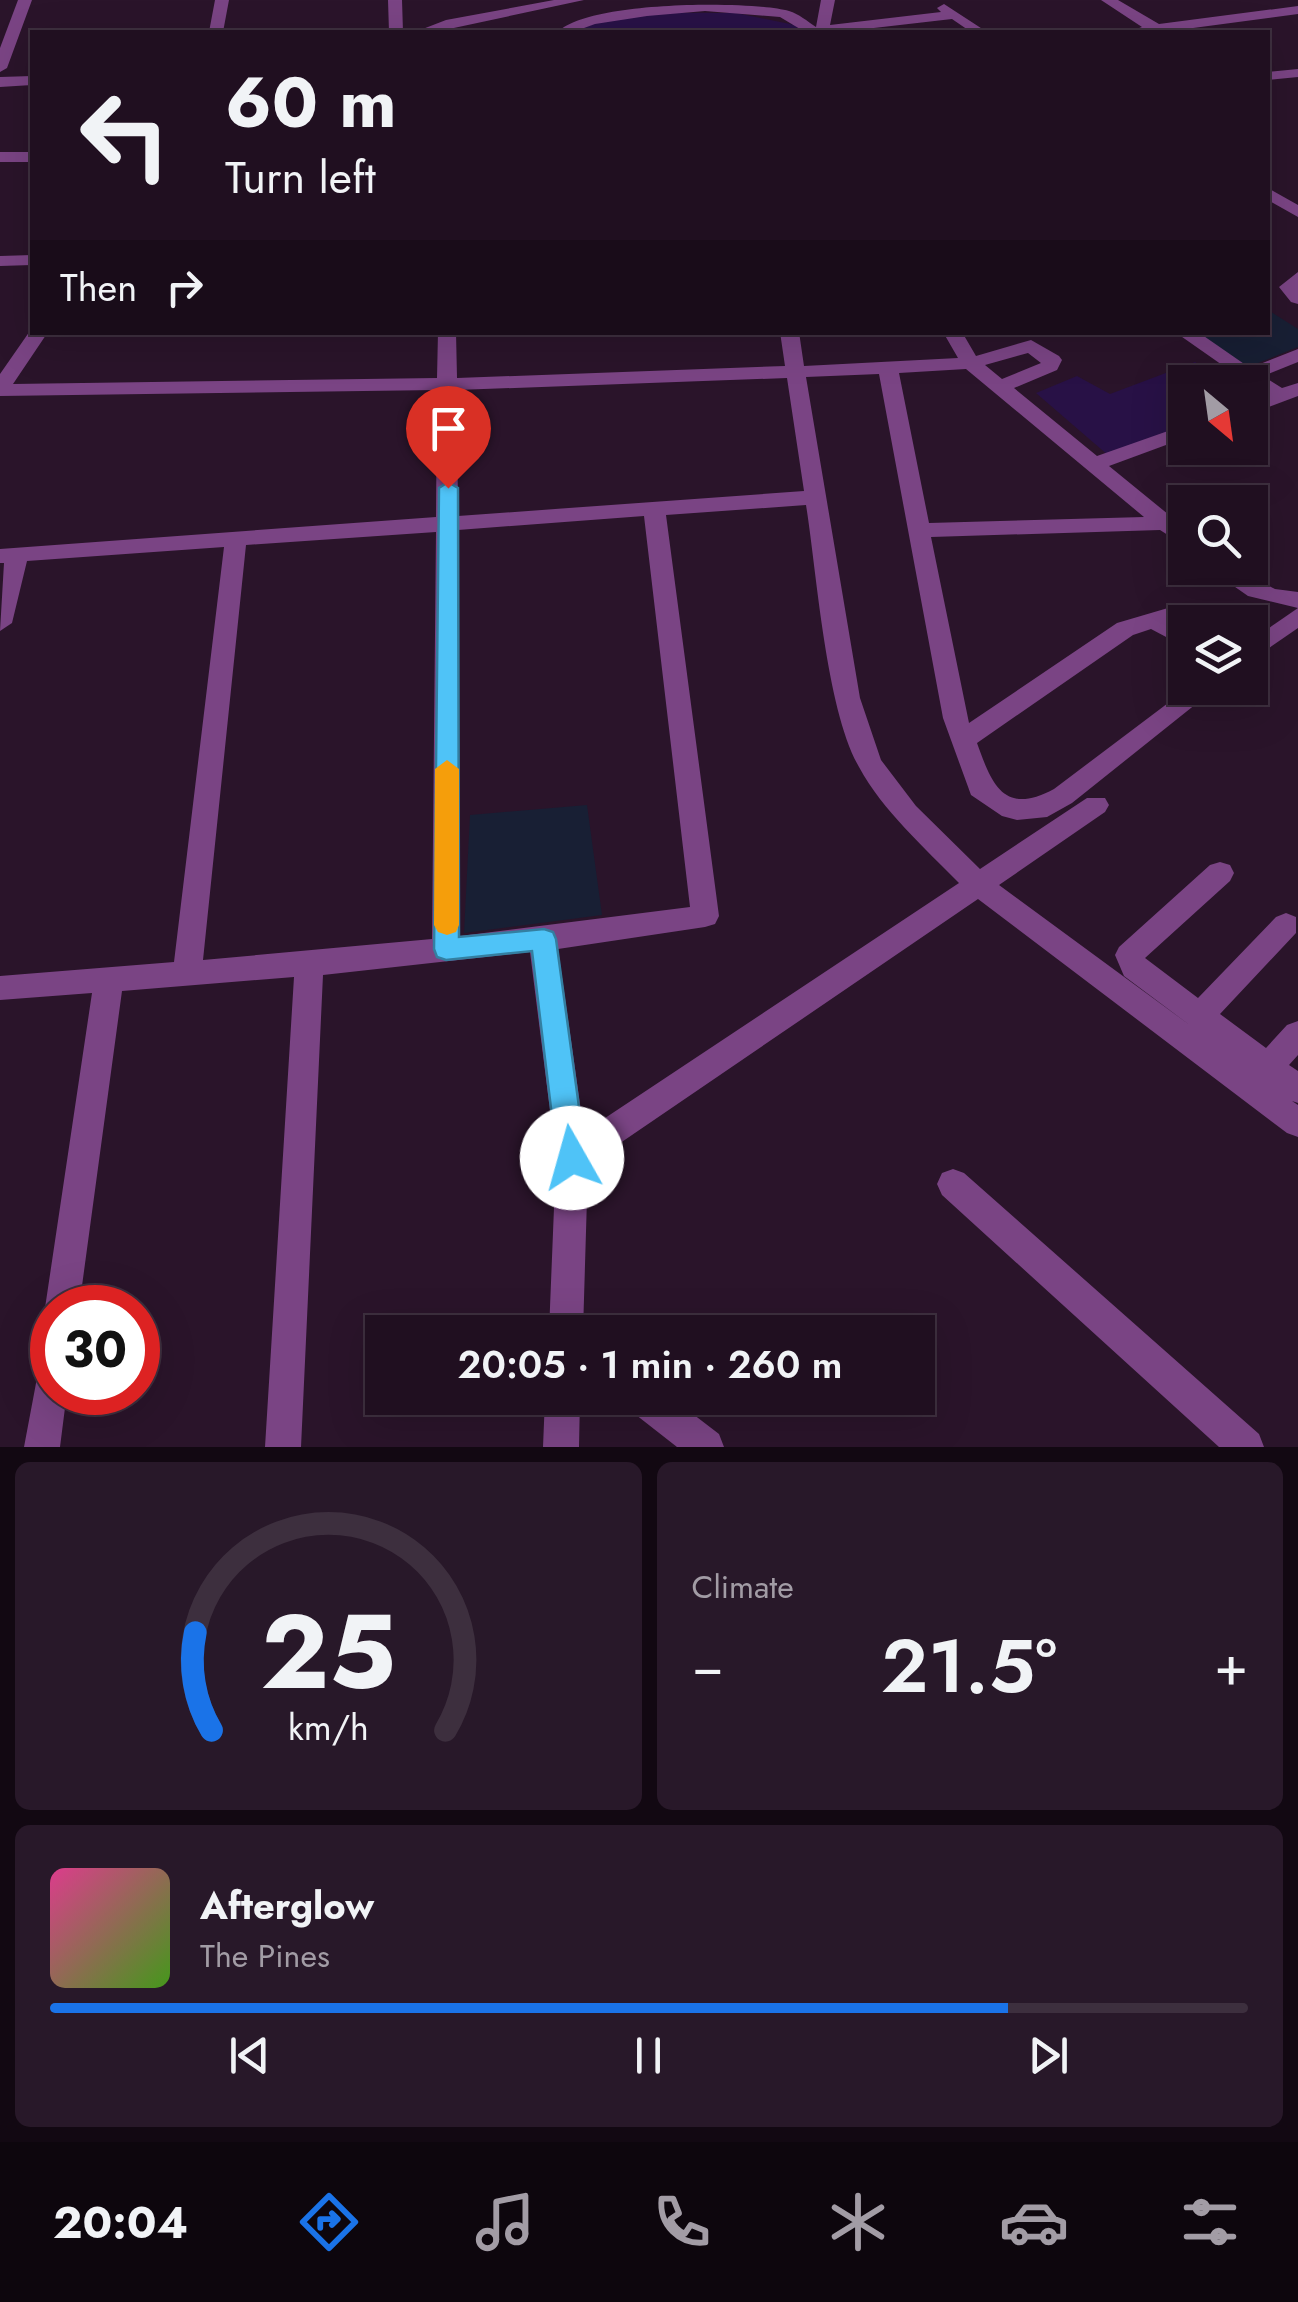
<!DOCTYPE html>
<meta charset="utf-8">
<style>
:root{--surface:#200f20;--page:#281829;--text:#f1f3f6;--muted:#a29ca5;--line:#3d2f3e;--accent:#1a73e8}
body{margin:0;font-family:Jost,sans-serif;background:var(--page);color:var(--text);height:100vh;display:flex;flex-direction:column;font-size:38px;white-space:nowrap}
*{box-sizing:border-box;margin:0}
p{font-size:32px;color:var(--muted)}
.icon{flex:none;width:55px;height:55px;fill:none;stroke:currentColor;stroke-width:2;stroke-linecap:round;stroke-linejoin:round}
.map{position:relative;height:1447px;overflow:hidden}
.details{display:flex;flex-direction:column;gap:15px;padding:15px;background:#120812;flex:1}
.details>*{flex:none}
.top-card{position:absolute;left:30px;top:30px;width:1240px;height:305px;border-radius:0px;box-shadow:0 10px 40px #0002,0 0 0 2px var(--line);background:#200f20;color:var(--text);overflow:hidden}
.needle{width:65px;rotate:151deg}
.controls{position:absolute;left:1168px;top:365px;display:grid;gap:20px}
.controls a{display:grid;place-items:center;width:100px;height:100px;border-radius:0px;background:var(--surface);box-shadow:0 10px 40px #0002,0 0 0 2px var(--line);font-size:50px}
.speed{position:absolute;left:30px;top:1285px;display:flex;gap:20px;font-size:50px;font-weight:700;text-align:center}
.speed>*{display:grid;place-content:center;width:130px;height:130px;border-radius:50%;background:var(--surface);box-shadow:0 10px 40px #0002,0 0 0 2px var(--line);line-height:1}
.speed .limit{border:15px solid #d22;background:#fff;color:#111}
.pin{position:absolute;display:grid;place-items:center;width:85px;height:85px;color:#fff;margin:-102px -42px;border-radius:50% 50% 50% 0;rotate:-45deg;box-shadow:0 0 10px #0007}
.pin .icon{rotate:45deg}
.me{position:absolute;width:110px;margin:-55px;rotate:353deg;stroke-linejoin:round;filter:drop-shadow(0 0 8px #0008)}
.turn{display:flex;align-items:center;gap:35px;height:210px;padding:0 30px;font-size:45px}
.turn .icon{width:130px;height:130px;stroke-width:2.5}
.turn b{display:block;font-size:70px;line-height:85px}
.then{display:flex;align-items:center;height:95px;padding:0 30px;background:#0003;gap:20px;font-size:38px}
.big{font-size:75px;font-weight:600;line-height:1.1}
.details .card{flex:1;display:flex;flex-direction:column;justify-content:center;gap:15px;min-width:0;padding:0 35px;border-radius:15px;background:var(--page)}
.details .dial{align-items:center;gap:0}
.dial svg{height:260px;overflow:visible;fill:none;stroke:var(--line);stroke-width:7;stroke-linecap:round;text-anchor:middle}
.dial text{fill:var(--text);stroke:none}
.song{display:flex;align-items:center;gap:30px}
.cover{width:120px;height:120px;border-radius:15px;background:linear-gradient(135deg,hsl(330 70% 55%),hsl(100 70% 35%))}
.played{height:10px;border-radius:5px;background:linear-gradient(90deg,var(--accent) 80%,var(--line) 80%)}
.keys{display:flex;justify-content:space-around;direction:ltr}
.heat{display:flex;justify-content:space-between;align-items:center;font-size:55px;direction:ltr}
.details .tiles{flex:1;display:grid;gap:15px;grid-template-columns:1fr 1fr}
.card:last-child{grid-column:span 2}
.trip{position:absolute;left:365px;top:1315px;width:570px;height:100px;border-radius:0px;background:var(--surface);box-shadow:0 10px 40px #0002,0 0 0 2px var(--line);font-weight:600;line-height:100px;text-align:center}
.menu{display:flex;height:160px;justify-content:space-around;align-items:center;background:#0d060d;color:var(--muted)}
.menu .icon{width:70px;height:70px}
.menu .on{color:var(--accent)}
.menu b{font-size:45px;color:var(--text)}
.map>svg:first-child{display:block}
.green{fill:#181f34}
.water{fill:#281146}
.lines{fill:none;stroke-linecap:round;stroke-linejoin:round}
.minor{fill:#7a4484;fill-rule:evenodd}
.route{fill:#4fc3f7;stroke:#337fa1;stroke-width:2.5}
.slow{fill:#f59e0b}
</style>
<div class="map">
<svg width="1298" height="1447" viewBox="0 0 1298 1447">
<rect width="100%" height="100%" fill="#2a142a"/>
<path class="green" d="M 1268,310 L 1298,329 L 1298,347 L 1248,367 L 1196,333 L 1268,332 Z
M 587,805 L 602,915 L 464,933 L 470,815 Z"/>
<path class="water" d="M 736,13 L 795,25 L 803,32 L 574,32 C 612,9 691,13 736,13 Z
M 1195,362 L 1226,382 L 1185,382 L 1185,425 L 1109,456 L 1036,393 L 1077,376 L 1110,394 Z"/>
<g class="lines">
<path class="minor" d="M 18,0 L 32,0 L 7,68 L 0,72 L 0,48 Z
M 215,0 L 229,0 L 223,32 L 209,32 Z
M 388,0 L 402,0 L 403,32 L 389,32 Z
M 554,0 L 584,0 L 435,32 L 415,32 L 446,20 Z
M 821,0 L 835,0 L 830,25 L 941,12 L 937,8 L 944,4 L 987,32 L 971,32 L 952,19 L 839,32 L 805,32 L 780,17 L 705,11 L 647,16 L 595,24 L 573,32 L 558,32 C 587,1 748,0 789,11 C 799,14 807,21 816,27 Z
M 1101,0 L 1118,0 L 1159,24 L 1298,6 L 1298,14 L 1163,32 L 1128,32 L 1142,27 Z
M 1298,69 L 1298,77 L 1268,80 L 1268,72 Z
M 32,76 L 32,85 L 0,87 L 0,77 Z
M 0,152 L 32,152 L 32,162 L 0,162 Z
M 1268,188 L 1298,205 L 1298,217 L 1268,200 Z
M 32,255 L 32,265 L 0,266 L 0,256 Z
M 1298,272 L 1298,304 L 1291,302 L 1279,287 Z
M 32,328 L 32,332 L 48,332 L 13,384 L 437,378 L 438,332 L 456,332 L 457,378 L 785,366 L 780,332 L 799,332 L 804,366 L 958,358 L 943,332 L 962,332 L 976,356 L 1031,340 L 1059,356 L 1062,360 L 1057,370 L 1014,388 L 1097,456 L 1185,425 L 1185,438 L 1109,466 L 1185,528 L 1185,546 L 1160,530 L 931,537 L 969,723 L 1117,623 L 1168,608 L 1176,610 L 1180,616 L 1174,622 L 1185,628 L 1185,647 L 1151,629 L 1133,635 L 977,743 C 992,785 1004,816 1054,789 L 1188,688 L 1216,688 L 1072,803 L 1047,817 L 1017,820 L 1002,816 L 971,795 L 943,718 L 879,374 L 806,377 L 860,698 L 881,760 L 916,806 L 980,869 L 1087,798 L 1105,798 L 1109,805 L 1105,812 L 999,885 L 1191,1026 L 1124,976 L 1115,955 L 1119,947 L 1210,865 L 1220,862 L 1230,865 L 1234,873 L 1230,881 L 1145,958 L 1198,998 L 1276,917 L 1286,913 L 1296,917 L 1296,933 L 1220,1014 L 1266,1048 L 1287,1025 L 1298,1021 L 1298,1055 L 1289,1065 L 1298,1071 L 1298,1103 L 1292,1101 L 1298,1105 L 1298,1137 L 1287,1133 L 978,899 L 588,1165 L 583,1332 L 549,1332 L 556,1158 L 530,952 L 323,975 L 301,1447 L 265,1447 L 294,977 L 122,991 L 79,1308 L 52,1308 L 50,1320 L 45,1308 L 92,993 L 0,1000 L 0,976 L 174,962 L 224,547 L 27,561 L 12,623 L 0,631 L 4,563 L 0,563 L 0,549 L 436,517 L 437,390 L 0,396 L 0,374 ZM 1028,353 L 1041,363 L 1002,379 L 985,365 ZM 966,369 L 1144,517 L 929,523 L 899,373 ZM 787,378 L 804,491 L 458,516 L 457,390 ZM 806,505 C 817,574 826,709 859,767 C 883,811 924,847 959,883 L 584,1132 L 558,949 L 705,927 L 715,924 L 719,916 L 666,515 ZM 644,516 L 690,907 L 460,936 L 458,530 ZM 436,532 L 432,939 L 203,960 L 246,545 Z
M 1175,332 L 1198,332 L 1250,368 L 1298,349 L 1298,362 L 1263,376 L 1282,388 L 1298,383 L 1298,396 L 1250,414 L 1250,401 L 1265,395 Z
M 1208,568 L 1234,568 L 1275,589 L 1298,592 L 1298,608 L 1248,596 Z
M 1298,608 L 1298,628 L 1250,661 L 1250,641 Z
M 953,1169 L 964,1173 L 1259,1434 L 1264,1447 L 1219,1447 L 942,1195 L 937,1184 L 942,1173 Z
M 52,1356 L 52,1392 L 67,1392 L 60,1447 L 24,1447 L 40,1362 Z
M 545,1398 L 580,1398 L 579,1447 L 543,1447 Z
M 626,1398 L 672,1398 L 719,1434 L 724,1447 L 677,1447 L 631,1411 Z"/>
</g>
<path class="route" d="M 448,482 L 458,488 L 459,937 L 544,929 L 553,932 L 556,939 L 586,1158 L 582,1167 L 572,1171 L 561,1167 L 557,1158 L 532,951 L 446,960 L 437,957 L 434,949 L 439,488 Z"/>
<path class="slow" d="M 447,760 L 459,769 L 459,925 L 456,932 L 447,935 L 438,932 L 434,925 L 435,769 Z"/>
</svg>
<div class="controls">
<a><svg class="needle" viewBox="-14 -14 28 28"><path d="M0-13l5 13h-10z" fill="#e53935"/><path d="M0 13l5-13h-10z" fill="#a29ca5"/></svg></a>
<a><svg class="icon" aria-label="search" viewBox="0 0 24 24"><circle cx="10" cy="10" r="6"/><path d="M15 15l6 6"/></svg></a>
<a><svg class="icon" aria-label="layers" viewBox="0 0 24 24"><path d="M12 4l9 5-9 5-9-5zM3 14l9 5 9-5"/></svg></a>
</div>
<div class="speed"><div class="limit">30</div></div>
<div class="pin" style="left:448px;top:488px;background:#d93025"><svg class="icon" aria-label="arrive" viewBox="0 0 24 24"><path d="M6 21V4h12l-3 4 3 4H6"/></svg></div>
<svg class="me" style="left:572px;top:1158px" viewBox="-20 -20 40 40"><circle r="19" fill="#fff"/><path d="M0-13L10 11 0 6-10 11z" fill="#4fc3f7"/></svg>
<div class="trip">20:05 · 1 min · 260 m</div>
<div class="top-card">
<div class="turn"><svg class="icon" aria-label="left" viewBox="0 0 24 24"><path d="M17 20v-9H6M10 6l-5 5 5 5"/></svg><div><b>60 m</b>Turn left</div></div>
<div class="then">Then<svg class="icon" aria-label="right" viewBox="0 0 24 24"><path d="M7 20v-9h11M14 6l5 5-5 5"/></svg></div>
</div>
</div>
<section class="details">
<div class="tiles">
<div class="card dial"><svg viewBox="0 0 100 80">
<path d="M14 69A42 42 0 1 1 86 69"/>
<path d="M14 69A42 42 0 0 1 9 39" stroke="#1a73e8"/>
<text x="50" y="56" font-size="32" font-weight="700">25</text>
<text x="50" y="72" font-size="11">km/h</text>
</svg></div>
<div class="card"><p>Climate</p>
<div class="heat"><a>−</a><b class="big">21.5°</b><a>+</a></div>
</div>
<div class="card">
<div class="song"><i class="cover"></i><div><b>Afterglow</b><p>The Pines</p></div></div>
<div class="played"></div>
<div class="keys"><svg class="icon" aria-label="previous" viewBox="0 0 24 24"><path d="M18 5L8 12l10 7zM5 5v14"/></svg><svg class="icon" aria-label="pause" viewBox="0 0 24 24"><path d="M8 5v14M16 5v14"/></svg><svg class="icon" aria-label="next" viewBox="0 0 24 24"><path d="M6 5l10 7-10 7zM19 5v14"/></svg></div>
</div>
</div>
</section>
<nav class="menu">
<b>20:04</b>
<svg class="icon on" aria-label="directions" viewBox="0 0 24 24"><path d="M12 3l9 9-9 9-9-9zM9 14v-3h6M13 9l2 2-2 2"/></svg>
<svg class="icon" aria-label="music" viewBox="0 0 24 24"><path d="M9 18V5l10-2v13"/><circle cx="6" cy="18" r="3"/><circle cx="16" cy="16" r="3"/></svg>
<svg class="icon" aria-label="phone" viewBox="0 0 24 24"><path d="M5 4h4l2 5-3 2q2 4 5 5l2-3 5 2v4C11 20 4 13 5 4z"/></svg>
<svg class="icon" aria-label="climate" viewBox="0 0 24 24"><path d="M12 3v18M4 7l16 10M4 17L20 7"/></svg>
<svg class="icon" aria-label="car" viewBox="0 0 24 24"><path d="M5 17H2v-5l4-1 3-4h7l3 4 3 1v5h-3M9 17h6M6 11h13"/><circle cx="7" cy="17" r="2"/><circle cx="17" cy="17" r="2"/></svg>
<svg class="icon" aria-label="filters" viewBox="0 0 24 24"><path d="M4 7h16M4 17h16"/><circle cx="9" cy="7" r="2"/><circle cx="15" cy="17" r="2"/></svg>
</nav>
